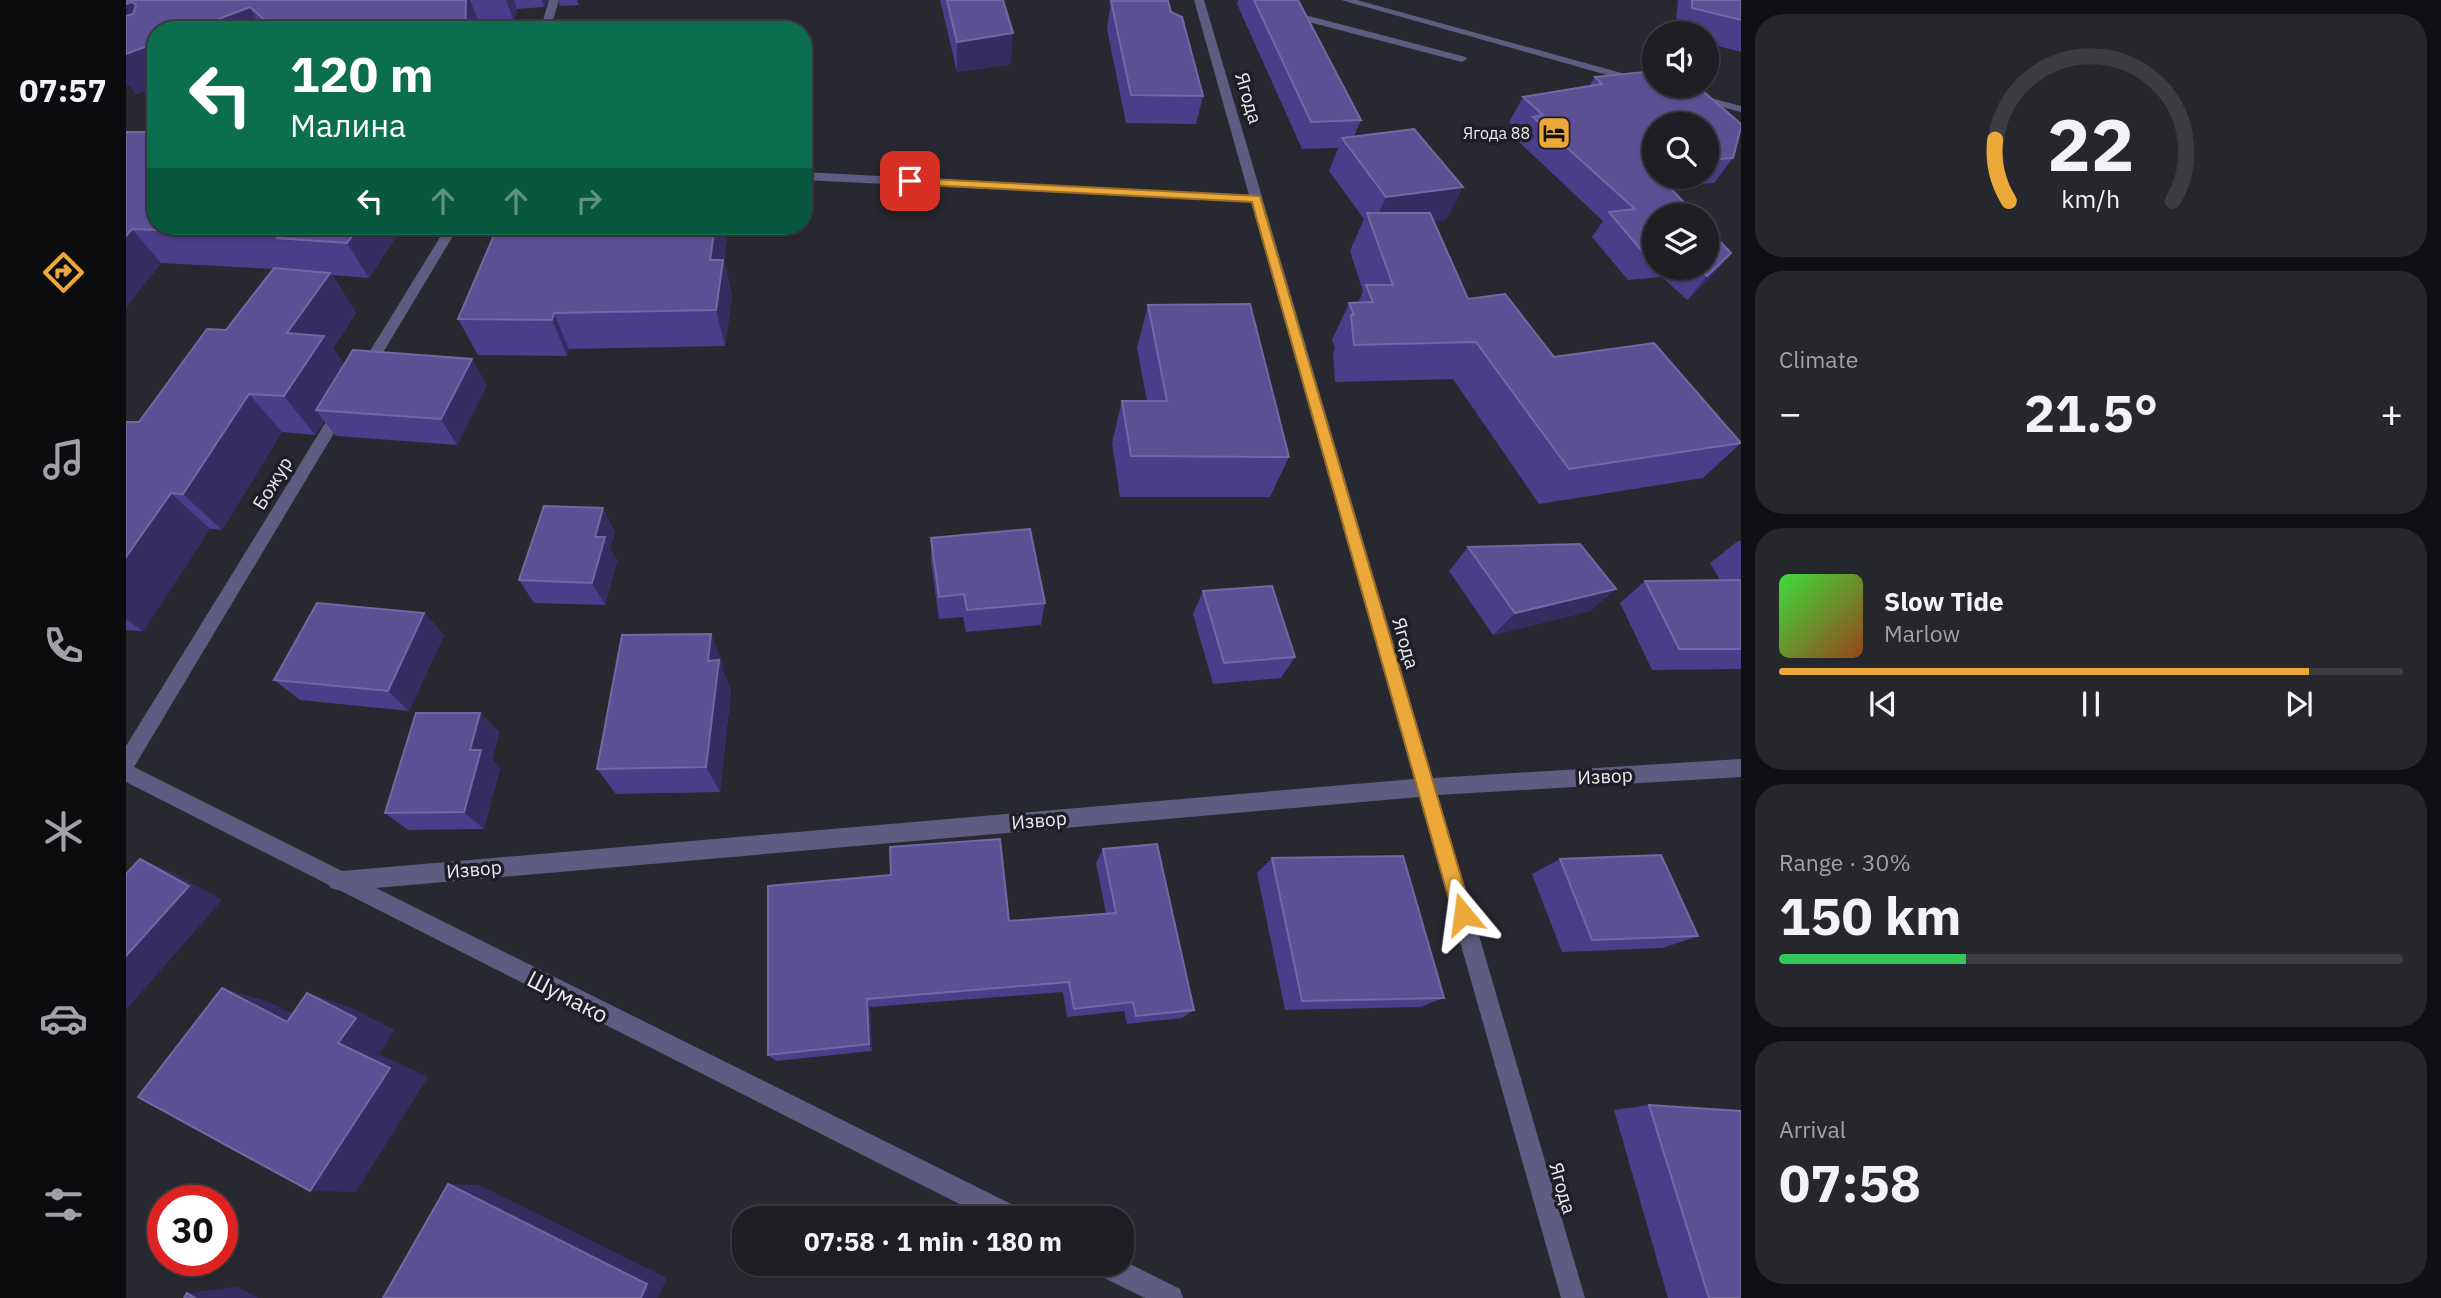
<!DOCTYPE html>
<meta charset="utf-8">
<style>
:root{--surface:#1e1e24;--page:#26272c;--text:#f1f3f6;--muted:#a1a2a6;--line:#3c3c41;--accent:#eca93a}
body{margin:0;font-family:"IBM Plex Sans",sans-serif;background:var(--page);color:var(--text);height:100vh;display:flex;flex-direction:column;font-size:26px;white-space:nowrap}
*{box-sizing:border-box;margin:0}
p{font-size:23px;color:var(--muted)}
.icon{flex:none;width:38px;height:38px;fill:none;stroke:currentColor;stroke-width:2;stroke-linecap:round;stroke-linejoin:round}
.map{position:relative;flex:1;overflow:hidden}
.panel{display:flex;flex-direction:column;gap:14px;padding:14px;background:#101014;width:700px}
.panel>*{flex:none}
.guide{position:absolute;left:21px;top:21px;width:665px;height:214px;border-radius:28px;box-shadow:0 2px 5px #0004,0 0 0 2px var(--line);background:#0b6e4f;color:#fff;overflow:hidden}
.fabs{position:absolute;left:1516px;top:21px;display:grid;gap:14px}
.fabs a{display:grid;place-items:center;width:77px;height:77px;border-radius:50%;background:var(--surface);box-shadow:0 2px 5px #0004,0 0 0 2px var(--line);font-size:35px}
.speed{position:absolute;left:21px;top:1185px;display:flex;gap:14px;font-size:35px;font-weight:700;text-align:center}
.speed>*{display:grid;place-content:center;width:91px;height:91px;border-radius:50%;background:var(--surface);box-shadow:0 2px 5px #0004,0 0 0 2px var(--line);line-height:1}
.speed .limit{border:10px solid #d22;background:#fff;color:#111}
.pin{position:absolute;display:grid;place-items:center;width:60px;height:60px;color:#fff;margin:-30px;border-radius:14px;box-shadow:0 4px 10px #0006}
.me{position:absolute;width:77px;margin:-38px;rotate:344deg;stroke-linejoin:round;filter:drop-shadow(0 0 5px #0008)}
.turn{display:flex;align-items:center;gap:24px;height:147px;padding:0 28px;font-size:32px}
.turn .icon{width:91px;height:91px;stroke-width:2.5}
.turn b{display:block;font-size:49px;line-height:60px}
.lanes{display:flex;align-items:center;height:66px;padding:0 28px;background:#0003;justify-content:center;gap:35px;direction:ltr}
.lanes .off{opacity:.35}
.big{font-size:52px;font-weight:700;line-height:1.1}
.panel .card{flex:1;display:flex;flex-direction:column;justify-content:center;gap:10px;min-width:0;padding:0 24px;border-radius:28px;background:var(--page)}
.panel .dial{align-items:center;gap:0}
.dial svg{height:182px;overflow:visible;fill:none;stroke:var(--line);stroke-width:7;stroke-linecap:round;text-anchor:middle}
.dial text{fill:var(--text);stroke:none}
.song{display:flex;align-items:center;gap:21px}
.cover{width:84px;height:84px;border-radius:10px;background:linear-gradient(135deg,hsl(120 70% 55%),hsl(20 70% 35%))}
.played{height:7px;border-radius:4px;background:linear-gradient(90deg,var(--accent) 85%,var(--line) 85%)}
.keys{display:flex;justify-content:space-around;direction:ltr}
.heat{display:flex;justify-content:space-between;align-items:center;font-size:38px;direction:ltr}
.charge{height:10px;border-radius:5px;background:linear-gradient(90deg,#34c759 30%,var(--line) 0)}
.trip{position:absolute;left:606px;top:1206px;width:402px;height:70px;border-radius:28px;background:var(--surface);box-shadow:0 2px 5px #0004,0 0 0 2px var(--line);font-weight:700;line-height:70px;text-align:center}
main{display:flex;flex:1;min-height:0}
.dock{display:flex;flex-direction:column;width:126px;justify-content:space-around;align-items:center;background:#0c0c0e;color:var(--muted)}
.dock .icon{width:49px;height:49px}
.dock .current{color:var(--accent)}
.dock b{font-size:32px;color:var(--text)}
.map>svg:first-child{display:block}
.lines{fill:none;stroke-linecap:round;stroke-linejoin:round}
.minor{fill:#5e5d81;fill-rule:evenodd}
.wall{fill:#4a3d89;fill-rule:evenodd}
.shaded-wall{fill:#352d61}
.building{fill:#5b5094;stroke:#7268a2;stroke-width:2}
.route{fill:#eca93a;stroke:#996e26;stroke-width:2}
.labels{text-anchor:middle;dominant-baseline:central;stroke-width:7;stroke-linejoin:round;paint-order:stroke}
.far-poi-label{font-size:16px;fill:#eaeaef;stroke:#1f1e26;text-anchor:end}
.street-label{font-size:19px;fill:#eaeaef;stroke:#1f1e26}
.near-street-label{font-size:23px;fill:#eaeaef;stroke:#1f1e26}
</style>
<main>
<nav class="dock">
<b>07:57</b>
<svg class="icon current" aria-label="directions" viewBox="0 0 24 24"><path d="M12 3l9 9-9 9-9-9zM9 14v-3h6M13 9l2 2-2 2"/></svg>
<svg class="icon" aria-label="music" viewBox="0 0 24 24"><path d="M9 18V5l10-2v13"/><circle cx="6" cy="18" r="3"/><circle cx="16" cy="16" r="3"/></svg>
<svg class="icon" aria-label="phone" viewBox="0 0 24 24"><path d="M5 4h4l2 5-3 2q2 4 5 5l2-3 5 2v4C11 20 4 13 5 4z"/></svg>
<svg class="icon" aria-label="climate" viewBox="0 0 24 24"><path d="M12 3v18M4 7l16 10M4 17L20 7"/></svg>
<svg class="icon" aria-label="car" viewBox="0 0 24 24"><path d="M5 17H2v-5l4-1 3-4h7l3 4 3 1v5h-3M9 17h6M6 11h13"/><circle cx="7" cy="17" r="2"/><circle cx="17" cy="17" r="2"/></svg>
<svg class="icon" aria-label="filters" viewBox="0 0 24 24"><path d="M4 7h16M4 17h16"/><circle cx="9" cy="7" r="2"/><circle cx="15" cy="17" r="2"/></svg>
</nav>
<div class="map">
<svg width="1615" height="1298" viewBox="0 0 1615 1298">
<rect width="100%" height="100%" fill="#282830"/>
<g class="lines">
<path class="minor" d="M 423,0 L 433,0 L 424,30 L 414,30 Z
M 1068,0 L 1078,0 L 1307,778 L 1615,759 L 1615,777 L 1312,795 L 1459,1298 L 1435,1298 L 1293,797 L 250,888 L 895,1209 L 898,1218 L 861,1218 L 215,891 L 205,888 L 203,885 L 0,782 L 0,746 L 211,404 L 216,403 L 223,408 L 8,767 L 216,871 L 1288,779 L 1125,202 L 677,180 L 677,172 L 1123,195 Z
M 1215,0 L 1231,0 L 1528,82 L 1528,86 L 1533,86 L 1524,87 Z
M 1160,10 L 1340,57 L 1341,59 L 1336,62 L 1156,15 L 1156,11 Z
M 1570,94 L 1615,106 L 1615,112 L 1566,99 L 1566,95 Z
M 321,226 L 333,226 L 243,376 L 233,376 L 231,372 Z
M 996,1260 L 1054,1289 L 1057,1298 L 1019,1298 L 968,1273 L 965,1264 L 996,1264 Z"/>
</g>
<path class="wall" d="M 0,0 L 422,0 L 418,7 L 391,9 L 388,22 L 353,23 L 353,30 L 30,30 L 30,86 L 10,94 L 4,85 Z
M 432,0 L 451,0 L 453,5 L 434,6 Z
M 814,0 L 877,0 L 885,64 L 831,72 Z
M 1112,0 L 1172,0 L 1235,120 L 1228,136 L 1320,220 L 1307,221 L 1342,299 L 1428,357 L 1615,443 L 1577,478 L 1413,504 L 1327,379 L 1209,382 L 1207,353 L 1209,349 L 1206,340 L 1223,303 L 1232,303 L 1237,291 L 1224,251 L 1238,219 L 1203,171 L 1212,148 L 1176,149 L 1111,4 Z
M 1552,0 L 1615,0 L 1615,52 L 1580,43 L 1580,33 L 1549,33 Z
M 985,1 L 1045,12 L 1077,96 L 1070,124 L 1000,123 L 981,29 Z
M 1528,71 L 1528,86 L 1571,86 L 1615,124 L 1607,158 L 1588,183 L 1543,186 L 1570,215 L 1528,215 L 1528,268 L 1580,268 L 1580,227 L 1605,253 L 1584,278 L 1561,300 L 1536,277 L 1502,280 L 1466,237 L 1477,221 L 1393,142 L 1397,135 L 1383,122 L 1397,97 L 1463,86 L 1469,77 ZM 1528,124 L 1580,124 L 1580,177 L 1528,177 Z
M 0,132 L 277,226 L 243,278 L 206,275 L 230,313 L 207,348 L 218,365 L 361,385 L 331,445 L 210,436 L 198,421 L 189,435 L 156,432 L 96,530 L 84,529 L 17,631 L 0,630 L 0,422 L 13,422 L 100,330 L 148,269 L 35,263 L 0,307 Z
M 601,238 L 598,261 L 606,296 L 599,346 L 443,349 L 441,356 L 352,355 L 332,319 Z
M 1022,305 L 1163,457 L 1144,497 L 994,497 L 986,443 L 996,401 L 1021,401 L 1011,348 Z
M 489,532 L 484,548 L 491,561 L 479,605 L 408,603 L 393,580 Z
M 805,538 L 919,603 L 915,625 L 840,632 L 837,617 L 813,619 L 805,562 Z
M 1612,541 L 1615,541 L 1615,669 L 1526,670 L 1494,603 L 1519,581 L 1594,580 L 1584,563 Z
M 1342,547 L 1464,611 L 1367,635 L 1323,571 Z
M 1077,591 L 1169,657 L 1155,678 L 1087,684 L 1067,614 Z
M 298,613 L 318,635 L 283,711 L 174,700 L 148,680 Z
M 585,634 L 597,665 L 597,671 L 605,690 L 594,792 L 490,794 L 471,769 Z
M 354,713 L 373,732 L 366,760 L 374,768 L 358,829 L 282,830 L 259,813 Z
M 977,849 L 1068,1010 L 1056,1018 L 1001,1024 L 998,1011 L 941,1017 L 937,992 L 744,1007 L 746,1051 L 650,1061 L 642,1055 L 765,875 L 883,921 L 980,913 L 970,863 Z
M 1146,858 L 1318,998 L 1294,1007 L 1159,1010 L 1131,873 Z
M 1434,859 L 1572,936 L 1537,948 L 1436,952 L 1406,874 Z
M 1523,1105 L 1615,1298 L 1542,1298 L 1488,1110 Z"/>
<path class="shaded-wall" d="M 340,0 L 344,0 L 353,23 L 353,30 L 339,30 Z
M 380,0 L 388,0 L 391,9 L 388,22 Z
M 416,0 L 422,0 L 418,7 Z
M 6,2 L 29,37 L 30,43 L 30,86 L 10,94 L 4,85 L 0,87 L 0,4 Z
M 124,7 L 136,30 L 64,30 Z
M 887,33 L 885,64 L 831,72 L 831,42 Z
M 1337,187 L 1320,220 L 1247,230 L 1246,228 L 1260,197 Z
M 234,226 L 277,226 L 243,278 L 221,243 Z
M 589,226 L 598,226 L 601,238 L 598,261 L 606,296 L 599,346 L 590,310 L 584,260 Z
M 6,229 L 35,263 L 0,307 L 0,236 Z
M 1605,253 L 1584,278 L 1561,300 L 1581,276 Z
M 204,273 L 230,313 L 207,348 L 226,375 L 190,410 L 198,421 L 189,435 L 158,396 L 161,333 Z
M 428,313 L 443,349 L 441,356 L 426,320 Z
M 346,359 L 361,385 L 331,445 L 315,419 Z
M 123,394 L 156,432 L 96,530 L 57,494 Z
M 45,493 L 84,529 L 17,631 L 0,619 L 0,557 Z
M 477,508 L 489,532 L 484,548 L 491,561 L 479,605 L 466,583 L 469,537 Z
M 1490,589 L 1464,611 L 1367,635 L 1389,613 Z
M 298,613 L 318,635 L 283,711 L 262,691 Z
M 585,634 L 597,665 L 597,671 L 605,690 L 594,792 L 580,767 L 582,661 Z
M 354,713 L 373,732 L 366,760 L 374,768 L 358,829 L 338,812 L 344,750 Z
M 14,859 L 49,874 L 96,900 L 0,1010 L 0,956 Z
M 96,988 L 143,1002 L 205,1033 L 161,1022 Z
M 181,993 L 223,1007 L 269,1030 L 253,1054 L 302,1077 L 230,1192 L 184,1191 L 212,1043 Z
M 741,999 L 744,1007 L 746,1051 L 743,1044 Z
M 322,1184 L 353,1185 L 541,1278 L 532,1298 L 515,1298 Z
M 112,1287 L 132,1298 L 69,1298 L 61,1293 Z"/>
<path class="building" d="M 0,0 L 340,0 L 339,30 L 150,30 L 124,7 L 64,30 L 30,30 L 30,43 L 0,54 L 0,16 L 7,14 L 10,5 L 6,2 L 0,4 Z
M 821,0 L 877,0 L 887,33 L 831,42 Z
M 1128,0 L 1172,0 L 1235,120 L 1185,122 Z
M 1566,0 L 1615,0 L 1615,20 L 1566,8 Z
M 985,1 L 1042,1 L 1045,12 L 1056,17 L 1077,96 L 1005,95 Z
M 1528,71 L 1528,86 L 1571,86 L 1615,124 L 1615,127 L 1607,158 L 1580,160 L 1580,124 L 1528,124 L 1528,163 L 1522,164 L 1528,170 L 1528,177 L 1534,177 L 1570,215 L 1528,215 L 1528,255 L 1520,256 L 1483,212 L 1509,209 L 1407,117 L 1417,115 L 1397,97 L 1476,84 L 1469,77 Z
M 1288,129 L 1337,187 L 1260,197 L 1216,138 Z
M 0,132 L 30,132 L 30,226 L 234,226 L 221,243 L 151,238 L 153,235 L 6,229 L 0,236 Z
M 1241,213 L 1304,213 L 1342,299 L 1379,294 L 1428,357 L 1528,343 L 1615,443 L 1443,469 L 1350,342 L 1228,345 L 1225,315 L 1228,315 L 1223,303 L 1247,302 L 1240,285 L 1267,285 Z
M 372,226 L 589,226 L 584,260 L 597,260 L 590,310 L 428,313 L 426,320 L 332,319 Z
M 1580,227 L 1605,253 L 1581,276 L 1573,268 L 1580,268 Z
M 148,268 L 204,273 L 161,333 L 198,336 L 158,396 L 123,394 L 57,494 L 45,493 L 0,557 L 0,422 L 13,422 L 81,329 L 100,330 Z
M 1124,304 L 1163,457 L 1005,456 L 996,401 L 1041,401 L 1022,305 Z
M 227,350 L 346,359 L 315,419 L 190,410 Z
M 418,506 L 477,508 L 469,537 L 479,537 L 466,583 L 393,580 Z
M 904,529 L 919,603 L 841,610 L 838,594 L 813,597 L 805,538 Z
M 1454,544 L 1490,589 L 1389,613 L 1342,547 Z
M 1615,580 L 1615,649 L 1553,649 L 1519,581 Z
M 1146,586 L 1169,657 L 1098,663 L 1077,591 Z
M 191,603 L 298,613 L 262,691 L 148,680 Z
M 585,634 L 582,661 L 593,660 L 580,767 L 471,769 L 496,635 Z
M 290,713 L 354,713 L 344,750 L 355,750 L 338,812 L 259,813 Z
M 874,839 L 883,921 L 990,913 L 977,849 L 1031,844 L 1068,1010 L 1010,1016 L 1007,1002 L 948,1009 L 943,982 L 741,999 L 743,1044 L 642,1055 L 642,886 L 765,875 L 764,847 Z
M 1535,855 L 1572,936 L 1466,940 L 1434,859 Z
M 1277,856 L 1318,998 L 1176,1001 L 1146,858 Z
M 14,859 L 63,886 L 0,956 L 0,874 Z
M 96,988 L 161,1022 L 181,993 L 230,1018 L 212,1043 L 264,1068 L 184,1191 L 12,1097 Z
M 1523,1105 L 1615,1111 L 1615,1298 L 1583,1298 Z
M 322,1184 L 521,1284 L 515,1298 L 257,1298 Z
M 61,1293 L 69,1298 L 58,1298 Z"/>
<path class="route" d="M 784,178 L 1134,196 L 1346,914 L 1343,921 L 1337,924 L 1330,921 L 1327,914 L 1126,202 L 780,184 L 778,181 Z"/>
<defs>
<symbol id="hotel-square" viewBox="-11 -11 22 22"><rect x="-9" y="-9" width="18" height="18" rx="4" fill="#eca93a" stroke="#1f1e26"/><path d="M-6-4.5h1.5V1H6V5H4.5V3h-9V5H-6ZM-4 0a1.8 1.8 0 1 1 3.6 0ZM.5 0V-2.5h3Q6-2.5 6 0Z" fill="#111"/></symbol>
</defs>
<g fill-rule="evenodd">
<use href="#hotel-square" x="1409" y="114" width="38" height="38"/>
</g>
<g class="labels">
<g class="far-poi-label">
<text x="1404" y="133">Ягода 88</text>
</g>
<g class="street-label">
<text transform="translate(1123 98) rotate(74)">Ягода</text>
<text transform="translate(146 483) rotate(-59)">Божур</text>
<text transform="translate(1280 643) rotate(74)">Ягода</text>
<text transform="translate(1479 776) rotate(-3)">Извор</text>
<text transform="translate(913 820) rotate(-5)">Извор</text>
<text transform="translate(348 869) rotate(-5)">Извор</text>
<text transform="translate(1437 1188) rotate(74)">Ягода</text>
</g>
<g class="near-street-label">
<text transform="translate(442 996) rotate(27)">Шумако</text>
</g>
</g>
</svg>
<div class="fabs">
<a><svg class="icon" aria-label="sound" viewBox="0 0 24 24"><path d="M4 9h4l5-4v14l-5-4H4zM17 9q2 3 0 6"/></svg></a>
<a><svg class="icon" aria-label="search" viewBox="0 0 24 24"><circle cx="10" cy="10" r="6"/><path d="M15 15l6 6"/></svg></a>
<a><svg class="icon" aria-label="layers" viewBox="0 0 24 24"><path d="M12 4l9 5-9 5-9-5zM3 14l9 5 9-5"/></svg></a>
</div>
<div class="speed"><div class="limit">30</div></div>
<div class="pin" style="left:784px;top:181px;background:#d93025"><svg class="icon" aria-label="arrive" viewBox="0 0 24 24"><path d="M6 21V4h12l-3 4 3 4H6"/></svg></div>
<svg class="me" style="left:1337px;top:914px" viewBox="-20 -20 40 40"><path d="M0-17L14 15 0 8-14 15z" fill="#eca93a" stroke="#fff" stroke-width="4"/></svg>
<div class="trip">07:58 · 1 min · 180 m</div>
<div class="guide">
<div class="turn"><svg class="icon" aria-label="left" viewBox="0 0 24 24"><path d="M17 20v-9H6M10 6l-5 5 5 5"/></svg><div><b>120 m</b>Малина</div></div>
<div class="lanes"><svg class="icon" aria-label="left" viewBox="0 0 24 24"><path d="M17 20v-9H6M10 6l-5 5 5 5"/></svg><svg class="icon off" aria-label="ahead" viewBox="0 0 24 24"><path d="M12 20V5M6 11l6-6 6 6"/></svg><svg class="icon off" aria-label="ahead" viewBox="0 0 24 24"><path d="M12 20V5M6 11l6-6 6 6"/></svg><svg class="icon off" aria-label="right" viewBox="0 0 24 24"><path d="M7 20v-9h11M14 6l5 5-5 5"/></svg></div>
</div>
</div>
<section class="panel">
<div class="card dial"><svg viewBox="0 0 100 80">
<path d="M14 69A42 42 0 1 1 86 69"/>
<path d="M14 69A42 42 0 0 1 8 42" stroke="#eca93a"/>
<text x="50" y="56" font-size="32" font-weight="700">22</text>
<text x="50" y="72" font-size="11">km/h</text>
</svg></div>
<div class="card"><p>Climate</p>
<div class="heat"><a>−</a><b class="big">21.5°</b><a>+</a></div>
</div>
<div class="card">
<div class="song"><i class="cover"></i><div><b>Slow Tide</b><p>Marlow</p></div></div>
<div class="played"></div>
<div class="keys"><svg class="icon" aria-label="previous" viewBox="0 0 24 24"><path d="M18 5L8 12l10 7zM5 5v14"/></svg><svg class="icon" aria-label="pause" viewBox="0 0 24 24"><path d="M8 5v14M16 5v14"/></svg><svg class="icon" aria-label="next" viewBox="0 0 24 24"><path d="M6 5l10 7-10 7zM19 5v14"/></svg></div>
</div>
<div class="card"><p>Range · 30%</p><b class="big">150 km</b><div class="charge"></div></div>
<div class="card"><p>Arrival</p><b class="big">07:58</b></div>
</section>
</main>
